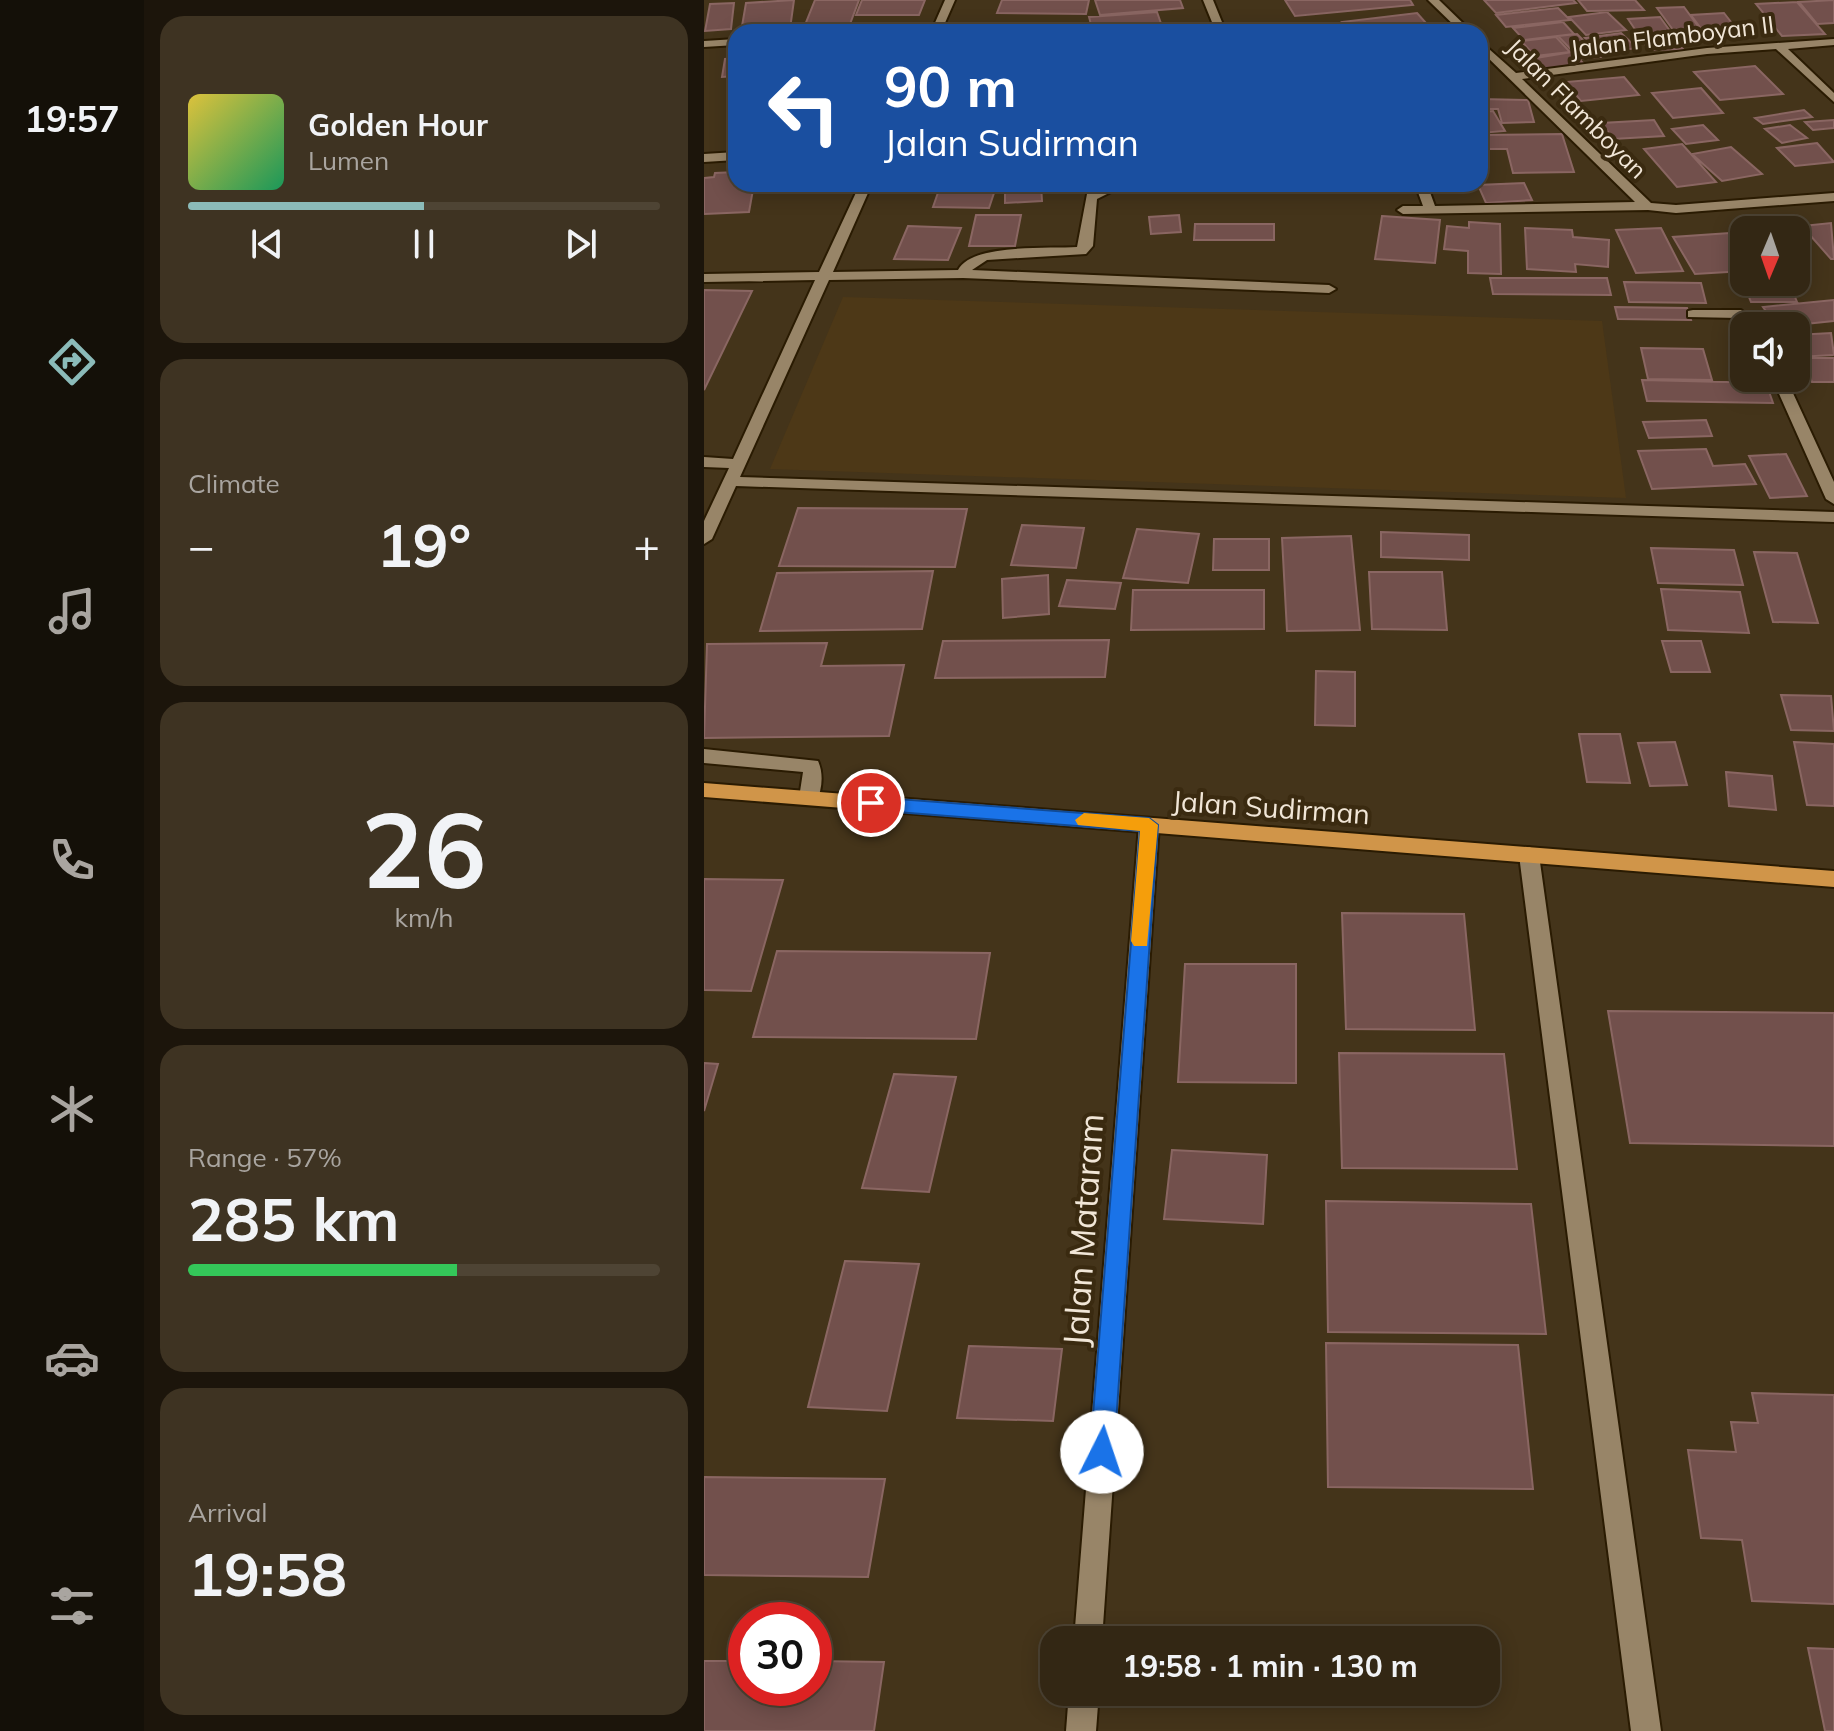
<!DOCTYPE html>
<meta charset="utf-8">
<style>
:root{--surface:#332714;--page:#3e3322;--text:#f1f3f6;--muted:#a9a5a0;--line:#4e4434;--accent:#8bbbb9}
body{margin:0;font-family:Mulish,sans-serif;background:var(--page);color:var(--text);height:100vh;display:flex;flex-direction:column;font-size:30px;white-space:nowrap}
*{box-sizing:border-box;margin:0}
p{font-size:26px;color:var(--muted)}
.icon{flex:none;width:44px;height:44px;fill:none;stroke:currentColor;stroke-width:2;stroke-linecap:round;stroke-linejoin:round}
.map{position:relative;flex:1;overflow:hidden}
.side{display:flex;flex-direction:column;gap:16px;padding:16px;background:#1c150b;width:560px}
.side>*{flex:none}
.guide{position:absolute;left:24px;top:24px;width:760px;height:168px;border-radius:24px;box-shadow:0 4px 20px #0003,0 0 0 2px var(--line);background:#1a4fa0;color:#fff;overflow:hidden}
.needle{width:52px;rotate:182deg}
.fabs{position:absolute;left:1026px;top:216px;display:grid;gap:16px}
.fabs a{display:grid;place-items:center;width:80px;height:80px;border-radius:16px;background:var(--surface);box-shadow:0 4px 20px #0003,0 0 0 2px var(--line);font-size:40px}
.speed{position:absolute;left:24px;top:1602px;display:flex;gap:16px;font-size:40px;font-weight:700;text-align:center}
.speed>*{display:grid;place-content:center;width:104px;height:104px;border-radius:50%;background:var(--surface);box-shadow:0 4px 20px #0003,0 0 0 2px var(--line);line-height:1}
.speed .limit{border:12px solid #d22;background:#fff;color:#111}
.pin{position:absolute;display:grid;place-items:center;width:68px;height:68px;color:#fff;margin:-34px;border:4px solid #fff;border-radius:50%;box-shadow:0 2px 8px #0007}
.me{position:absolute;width:88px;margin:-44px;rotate:4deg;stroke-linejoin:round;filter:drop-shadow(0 0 6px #0008)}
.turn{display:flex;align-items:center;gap:28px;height:168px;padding:0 24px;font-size:36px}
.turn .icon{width:104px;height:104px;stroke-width:2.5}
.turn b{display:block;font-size:56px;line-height:68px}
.big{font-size:60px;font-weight:700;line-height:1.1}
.side .widget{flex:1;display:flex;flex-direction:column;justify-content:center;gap:12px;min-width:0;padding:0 28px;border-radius:24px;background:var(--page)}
.side .dial{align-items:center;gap:0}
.dial b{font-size:104px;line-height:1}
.song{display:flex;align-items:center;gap:24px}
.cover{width:96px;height:96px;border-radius:12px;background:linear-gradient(135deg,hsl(50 70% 55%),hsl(150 70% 35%))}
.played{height:8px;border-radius:4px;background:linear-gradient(90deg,var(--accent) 50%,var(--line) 50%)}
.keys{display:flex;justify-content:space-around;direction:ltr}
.heat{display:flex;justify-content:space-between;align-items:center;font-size:44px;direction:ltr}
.charge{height:12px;border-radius:6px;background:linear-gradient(90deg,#34c759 57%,var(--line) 0)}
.trip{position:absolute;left:336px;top:1626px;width:460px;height:80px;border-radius:24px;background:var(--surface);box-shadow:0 4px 20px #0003,0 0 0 2px var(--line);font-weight:700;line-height:80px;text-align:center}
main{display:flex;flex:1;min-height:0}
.dock{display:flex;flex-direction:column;width:144px;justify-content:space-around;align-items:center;background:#141008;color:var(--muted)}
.dock .icon{width:56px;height:56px}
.dock .selected{color:var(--accent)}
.dock b{font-size:36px;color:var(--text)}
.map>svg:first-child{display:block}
.built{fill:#4d3817}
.building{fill:#72504c;stroke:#8a6662;stroke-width:2}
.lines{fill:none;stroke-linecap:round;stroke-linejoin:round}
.minor-casing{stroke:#2a1b02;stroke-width:4}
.major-casing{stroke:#2a1b02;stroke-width:4}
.minor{fill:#988568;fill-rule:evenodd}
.major{fill:#d09549;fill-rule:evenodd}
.route{fill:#1a73e8;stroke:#114b97;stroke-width:2}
.slow{fill:#f59e0b}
.labels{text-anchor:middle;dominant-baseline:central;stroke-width:8;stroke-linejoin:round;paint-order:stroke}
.far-street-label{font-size:24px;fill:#f1e6d7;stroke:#3a2a10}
.street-label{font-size:28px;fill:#f1e6d7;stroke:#3a2a10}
.near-street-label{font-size:34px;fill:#f1e6d7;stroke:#3a2a10}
</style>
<main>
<nav class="dock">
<b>19:57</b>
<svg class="icon selected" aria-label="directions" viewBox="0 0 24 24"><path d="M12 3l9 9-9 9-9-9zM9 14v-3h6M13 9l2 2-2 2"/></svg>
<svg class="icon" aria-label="music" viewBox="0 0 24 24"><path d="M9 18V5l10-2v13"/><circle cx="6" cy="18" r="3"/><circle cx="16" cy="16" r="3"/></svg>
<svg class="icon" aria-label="phone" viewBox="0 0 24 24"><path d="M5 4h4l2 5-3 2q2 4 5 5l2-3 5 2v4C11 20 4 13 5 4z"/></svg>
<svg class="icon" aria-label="climate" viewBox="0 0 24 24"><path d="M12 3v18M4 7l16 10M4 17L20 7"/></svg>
<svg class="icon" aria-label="car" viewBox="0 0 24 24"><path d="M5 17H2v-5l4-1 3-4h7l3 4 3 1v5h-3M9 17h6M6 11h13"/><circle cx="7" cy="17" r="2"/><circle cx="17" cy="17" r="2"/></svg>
<svg class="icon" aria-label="filters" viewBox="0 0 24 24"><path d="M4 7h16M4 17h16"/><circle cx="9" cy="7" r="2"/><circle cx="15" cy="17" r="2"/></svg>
</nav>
<section class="side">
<div class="widget">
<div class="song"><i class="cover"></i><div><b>Golden Hour</b><p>Lumen</p></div></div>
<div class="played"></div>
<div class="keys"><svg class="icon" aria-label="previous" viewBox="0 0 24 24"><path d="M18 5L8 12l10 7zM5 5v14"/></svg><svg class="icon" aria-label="pause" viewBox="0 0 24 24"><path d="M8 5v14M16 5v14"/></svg><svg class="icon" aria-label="next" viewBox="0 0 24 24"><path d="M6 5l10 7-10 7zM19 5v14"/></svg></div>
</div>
<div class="widget"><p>Climate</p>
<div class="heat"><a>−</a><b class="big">19°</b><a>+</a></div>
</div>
<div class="widget dial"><b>26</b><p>km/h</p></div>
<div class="widget"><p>Range · 57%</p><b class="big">285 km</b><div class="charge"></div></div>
<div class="widget"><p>Arrival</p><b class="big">19:58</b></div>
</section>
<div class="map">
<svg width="1130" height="1731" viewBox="0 0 1130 1731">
<rect width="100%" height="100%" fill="#44341a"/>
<path class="built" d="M 139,297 L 898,321 L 922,498 L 66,469 Z"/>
<path class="building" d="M 90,0 L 86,29 L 37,32 L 42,3 Z
M 111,0 L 155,0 L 146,24 L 101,25 Z
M 158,0 L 221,0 L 215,15 L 152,15 Z
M 298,0 L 385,0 L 382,14 L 293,13 Z
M 391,0 L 476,0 L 479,8 L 396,15 Z
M 581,0 L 706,0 L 709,5 L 591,16 Z
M 780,0 L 869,0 L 872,3 L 792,13 Z
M 874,0 L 931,0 L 940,10 L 883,11 Z
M 1130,0 L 1130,23 L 1113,24 L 1095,2 Z
M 1093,2 L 1121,34 L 1078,36 L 1052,4 Z
M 30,3 L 27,29 L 1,31 L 6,4 Z
M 980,7 L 999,33 L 972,34 L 953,8 Z
M 854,8 L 866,20 L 802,27 L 792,15 Z
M 453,12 L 460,32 L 389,32 L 385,17 Z
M 903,12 L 922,30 L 882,35 L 865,17 Z
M 713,13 L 730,32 L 645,32 L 638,22 Z
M 1020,13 L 1038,36 L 1004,38 L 987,15 Z
M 956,17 L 979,49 L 945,50 L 924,19 Z
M 859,22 L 870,34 L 820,40 L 809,28 Z
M 917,33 L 933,48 L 896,53 L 881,38 Z
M 873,34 L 896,57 L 876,59 L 854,36 Z
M 852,37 L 866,52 L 831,56 L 817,41 Z
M 868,52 L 882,66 L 840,72 L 826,59 Z
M 32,58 L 32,76 L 18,77 L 21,59 Z
M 1051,66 L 1079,94 L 1016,100 L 990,72 Z
M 920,77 L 935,95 L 877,101 L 862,82 Z
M 997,88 L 1019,113 L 969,118 L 948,93 Z
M 776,99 L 824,100 L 830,122 L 798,123 L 794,109 L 776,109 Z
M 1100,110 L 1108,117 L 1059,124 L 1051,118 Z
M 789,111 L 801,131 L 776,133 L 776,112 Z
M 950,120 L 960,136 L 909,139 L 898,123 Z
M 1130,120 L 1130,128 L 1109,130 L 1101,122 Z
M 999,125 L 1014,140 L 982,144 L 968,129 Z
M 1086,125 L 1103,138 L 1078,143 L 1061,129 Z
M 858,134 L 870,172 L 809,173 L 803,149 L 776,149 L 776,135 Z
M 1113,143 L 1130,162 L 1091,166 L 1073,148 Z
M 978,144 L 1012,182 L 973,187 L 940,149 Z
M 1027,147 L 1058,174 L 1018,181 L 988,154 Z
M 32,172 L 32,184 L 50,184 L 45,212 L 0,214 L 0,178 L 10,177 L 11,173 Z
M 820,183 L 828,200 L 782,203 L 774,185 Z
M 237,184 L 293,184 L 285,208 L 229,207 Z
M 337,185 L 338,201 L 301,203 L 301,187 Z
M 272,215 L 317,215 L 311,246 L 265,246 Z
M 475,215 L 477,232 L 447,234 L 445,217 Z
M 678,216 L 736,220 L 731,263 L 671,259 Z
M 765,222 L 796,224 L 797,274 L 764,273 L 764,251 L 740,249 L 743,226 L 765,228 Z
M 1127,223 L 1130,259 L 1127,259 L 1098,226 Z
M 491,224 L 570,224 L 570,240 L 490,240 Z
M 204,226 L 257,228 L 244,260 L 190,259 Z
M 821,228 L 868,230 L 869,237 L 905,240 L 904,267 L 871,264 L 872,272 L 823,269 Z
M 957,228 L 979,271 L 932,273 L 912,230 Z
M 1040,232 L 1040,271 L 991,274 L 969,237 Z
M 786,278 L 903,278 L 907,295 L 789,294 Z
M 920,282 L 997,283 L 1002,303 L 925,302 Z
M 1039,282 L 1085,282 L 1093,302 L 1047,302 Z
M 0,290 L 48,291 L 0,390 Z
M 1130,300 L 1130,321 L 1082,326 L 1073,326 L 1059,307 Z
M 911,307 L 983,308 L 987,320 L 914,319 Z
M 1127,333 L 1130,355 L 1092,357 L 1092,335 Z
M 937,348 L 999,349 L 1008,380 L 944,379 Z
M 1098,358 L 1130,358 L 1130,382 L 1108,382 Z
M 938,380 L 1062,383 L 1069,403 L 943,401 Z
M 1002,420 L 1008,436 L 945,438 L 939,422 Z
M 1002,449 L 1009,466 L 1041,464 L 1052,484 L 948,489 L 934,451 Z
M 1082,454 L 1103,496 L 1066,498 L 1045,456 Z
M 94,508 L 263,509 L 251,567 L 75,566 Z
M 318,525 L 380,528 L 372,568 L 307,565 Z
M 433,529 L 495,534 L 484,583 L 419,578 Z
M 677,532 L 765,535 L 765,560 L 677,557 Z
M 647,536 L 656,630 L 583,631 L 578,538 Z
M 510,539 L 565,539 L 565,570 L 509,570 Z
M 947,548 L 1030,550 L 1039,585 L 954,583 Z
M 1050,552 L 1093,553 L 1114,623 L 1069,622 Z
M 229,571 L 218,629 L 56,631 L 73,573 Z
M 665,572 L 738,572 L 743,630 L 668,629 Z
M 344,575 L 345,614 L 299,618 L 298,579 Z
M 363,580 L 417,583 L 411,609 L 355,606 Z
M 957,589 L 1036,592 L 1045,633 L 964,630 Z
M 429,590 L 560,590 L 560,629 L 427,630 Z
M 405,640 L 401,677 L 231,678 L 239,641 Z
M 958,641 L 997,641 L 1006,672 L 967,672 Z
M 123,643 L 117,666 L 200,665 L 185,736 L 0,738 L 3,644 Z
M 612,671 L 651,672 L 651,726 L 611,725 Z
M 1077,695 L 1127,696 L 1130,731 L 1087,730 Z
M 875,734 L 916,734 L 926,783 L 883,782 Z
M 971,742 L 983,785 L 946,786 L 934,743 Z
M 1090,742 L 1130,744 L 1130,806 L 1103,805 Z
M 1022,772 L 1068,776 L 1072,810 L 1025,806 Z
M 0,879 L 79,880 L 47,991 L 0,990 Z
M 638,913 L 760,914 L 771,1030 L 642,1029 Z
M 73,951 L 286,953 L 272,1039 L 49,1037 Z
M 481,964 L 592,964 L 592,1083 L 474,1082 Z
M 904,1011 L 1130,1013 L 1130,1146 L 926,1143 Z
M 635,1053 L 800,1054 L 813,1169 L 638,1168 Z
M 0,1063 L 14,1064 L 0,1111 Z
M 190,1074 L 252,1077 L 225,1192 L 158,1188 Z
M 468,1150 L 563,1155 L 559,1224 L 460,1219 Z
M 622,1201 L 827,1204 L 842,1334 L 624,1332 Z
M 141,1261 L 215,1264 L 183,1411 L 104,1407 Z
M 622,1343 L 814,1345 L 829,1489 L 624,1487 Z
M 265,1346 L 358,1349 L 349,1421 L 253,1418 Z
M 1048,1393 L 1130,1395 L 1130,1604 L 1048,1601 L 1038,1540 L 997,1538 L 984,1450 L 1032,1452 L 1027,1422 L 1054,1423 Z
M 0,1477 L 181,1479 L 164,1577 L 0,1575 Z
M 1104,1648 L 1130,1649 L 1130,1731 L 1121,1731 Z
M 0,1661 L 42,1661 L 42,1688 L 110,1688 L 110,1661 L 180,1662 L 170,1731 L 0,1731 Z"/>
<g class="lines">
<defs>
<path id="minor" d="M 241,0 L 251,0 L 237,32 L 174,32 L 179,29 L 230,25 Z
M 499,0 L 509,0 L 522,32 L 512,32 Z
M 724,0 L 735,0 L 768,32 L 757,32 Z
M 32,39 L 32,45 L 0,47 L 0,41 Z
M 1130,39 L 1130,45 L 1084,49 L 1130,93 L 1130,102 L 1072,49 L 1003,54 L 818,79 L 947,203 L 972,205 L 1130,193 L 1130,201 L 972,213 L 944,210 L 699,214 L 693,210 L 699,206 L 719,206 L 711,184 L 723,184 L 731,206 L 931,202 L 776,50 L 776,41 L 812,73 L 1003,48 Z
M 32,152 L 32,160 L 0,162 L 0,154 Z
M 156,184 L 168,184 L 129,272 L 254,270 C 268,243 345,249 373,247 L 383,194 L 404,184 L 463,184 L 457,188 L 407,192 L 393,199 L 389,246 L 382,254 L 283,260 L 268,270 L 625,285 L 632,289 L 625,293 L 259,278 L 125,280 L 36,477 L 1130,512 L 1130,522 L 32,486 L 8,539 L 0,544 L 0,521 L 25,468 L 0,467 L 0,457 L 29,459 L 111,280 L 0,282 L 0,274 L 115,272 Z
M 989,310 L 1037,310 L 1058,326 L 1043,326 L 1034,318 L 984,317 L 984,311 Z
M 1068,378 L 1082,378 L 1130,482 L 1130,504 L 1122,499 Z
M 0,749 L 114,761 C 120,774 118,790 112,803 L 98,803 L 95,798 L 99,772 L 0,763 Z
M 445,818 L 452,820 L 455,825 L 398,1640 L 370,1640 L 435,825 L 438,820 Z
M 825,847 L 832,850 L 835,855 L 957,1731 L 927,1731 L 815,855 L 818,850 Z
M 365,1692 L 395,1692 L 392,1731 L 362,1731 Z"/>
<path id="major" d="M 0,783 L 1130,871 L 1130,887 L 0,797 Z"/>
</defs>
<use href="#minor" class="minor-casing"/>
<use href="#major" class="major-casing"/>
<use href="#minor" class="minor"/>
<use href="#major" class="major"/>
</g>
<path class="route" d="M 167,797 L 445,818 L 454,825 L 410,1452 L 407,1461 L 398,1464 L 390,1461 L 386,1452 L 436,831 L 167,810 L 158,803 Z"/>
<path class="slow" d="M 380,813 L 445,818 L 454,825 L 443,946 L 430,946 L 427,941 L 436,831 L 374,825 L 371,820 Z"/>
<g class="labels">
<g class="far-street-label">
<text transform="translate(968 36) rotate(-7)">Jalan Flamboyan II</text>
<text transform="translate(873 108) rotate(45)">Jalan Flamboyan</text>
</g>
<g class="street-label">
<text transform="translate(567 807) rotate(4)">Jalan Sudirman</text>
</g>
<g class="near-street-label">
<text transform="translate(379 1230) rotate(-86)">Jalan Mataram</text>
</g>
</g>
</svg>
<div class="fabs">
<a><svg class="needle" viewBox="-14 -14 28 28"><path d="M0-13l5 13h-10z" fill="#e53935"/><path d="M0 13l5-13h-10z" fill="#a9a5a0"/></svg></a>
<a><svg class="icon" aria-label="sound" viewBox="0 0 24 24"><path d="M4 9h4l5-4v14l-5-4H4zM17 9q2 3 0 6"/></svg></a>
</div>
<div class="speed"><div class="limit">30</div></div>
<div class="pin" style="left:167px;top:803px;background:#d93025"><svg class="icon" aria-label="arrive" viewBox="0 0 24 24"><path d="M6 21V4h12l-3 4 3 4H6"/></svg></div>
<svg class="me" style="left:398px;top:1452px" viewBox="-20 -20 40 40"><circle r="19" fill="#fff"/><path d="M0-13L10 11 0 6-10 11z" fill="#1a73e8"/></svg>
<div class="trip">19:58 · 1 min · 130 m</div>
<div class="guide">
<div class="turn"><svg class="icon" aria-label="left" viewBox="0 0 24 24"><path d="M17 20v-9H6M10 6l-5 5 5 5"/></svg><div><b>90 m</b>Jalan Sudirman</div></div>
</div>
</div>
</main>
